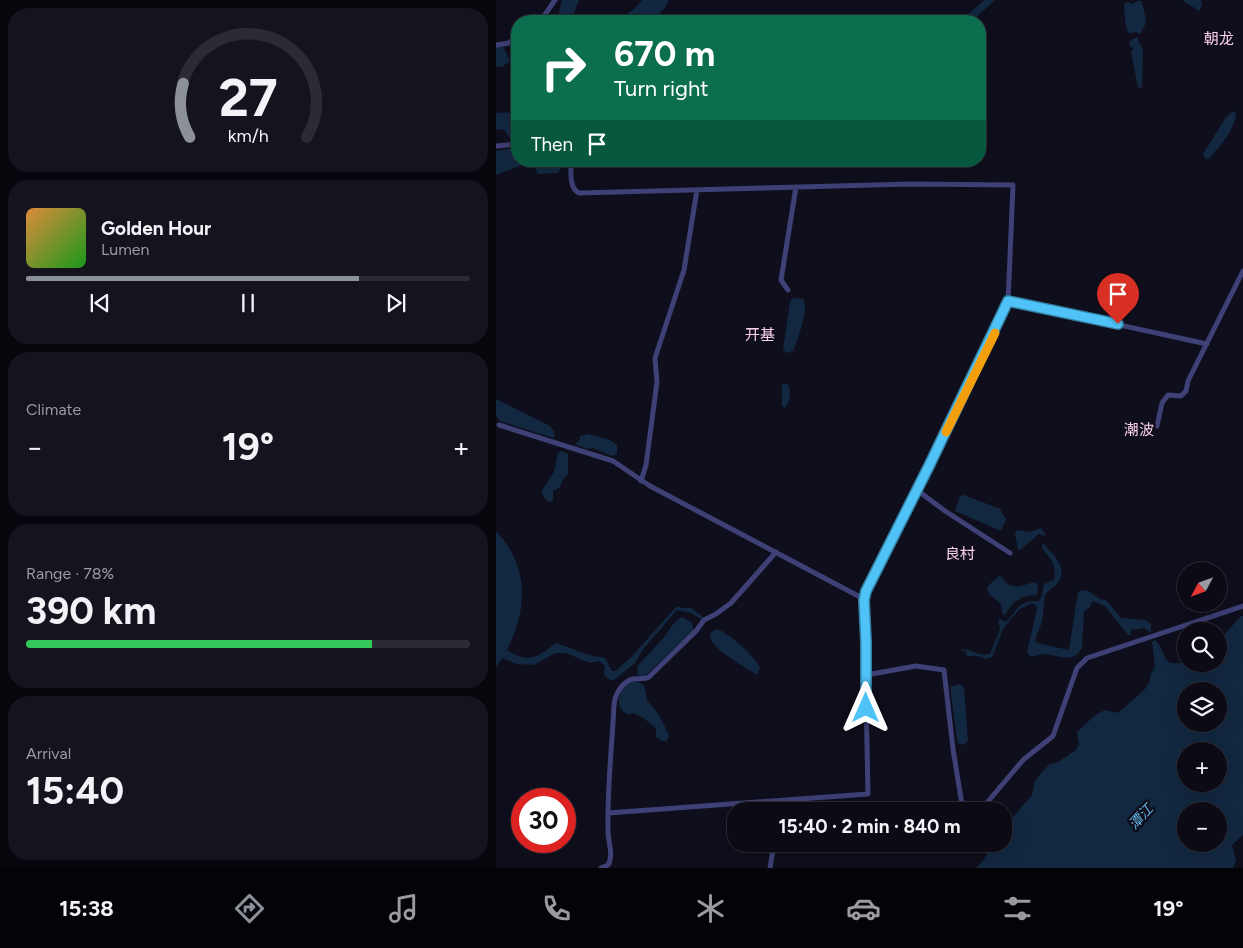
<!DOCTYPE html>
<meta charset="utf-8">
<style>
:root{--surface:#0b0a15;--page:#14131e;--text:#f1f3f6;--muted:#9a9aa0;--line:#2b2b34;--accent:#8c9099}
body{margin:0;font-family:Figtree,"Noto Sans SC",sans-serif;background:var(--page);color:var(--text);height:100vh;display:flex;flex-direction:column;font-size:19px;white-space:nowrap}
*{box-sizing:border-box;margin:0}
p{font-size:16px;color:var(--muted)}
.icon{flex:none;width:28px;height:28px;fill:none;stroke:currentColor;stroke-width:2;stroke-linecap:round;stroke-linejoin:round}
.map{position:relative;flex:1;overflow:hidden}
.sheet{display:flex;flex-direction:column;gap:8px;padding:8px;background:#06060c;width:496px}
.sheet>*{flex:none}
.top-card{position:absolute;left:15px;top:15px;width:475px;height:152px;border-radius:20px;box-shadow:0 5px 20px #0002,0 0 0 1px var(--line);background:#0b6e4f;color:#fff;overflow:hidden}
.needle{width:32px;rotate:229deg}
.fabs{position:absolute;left:681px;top:562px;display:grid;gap:10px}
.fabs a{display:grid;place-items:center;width:50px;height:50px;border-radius:50%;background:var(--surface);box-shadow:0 5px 20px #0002,0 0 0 1px var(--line);font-size:25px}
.speed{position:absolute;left:15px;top:788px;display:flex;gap:10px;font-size:25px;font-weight:700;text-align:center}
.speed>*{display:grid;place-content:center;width:65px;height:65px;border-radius:50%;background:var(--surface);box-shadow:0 5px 20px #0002,0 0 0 1px var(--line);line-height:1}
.speed .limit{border:8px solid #d22;background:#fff;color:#111}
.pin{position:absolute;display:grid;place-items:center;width:42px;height:42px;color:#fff;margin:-51px -21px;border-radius:50% 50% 50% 0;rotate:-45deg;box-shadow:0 0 5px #0007}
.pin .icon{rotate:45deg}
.me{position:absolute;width:55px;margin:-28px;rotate:0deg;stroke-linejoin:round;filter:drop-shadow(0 0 4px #0008)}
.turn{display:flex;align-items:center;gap:18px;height:105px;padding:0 20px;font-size:22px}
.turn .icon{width:65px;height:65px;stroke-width:2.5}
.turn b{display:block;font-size:35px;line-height:42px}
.then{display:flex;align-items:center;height:48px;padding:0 20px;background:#0003;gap:10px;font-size:19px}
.big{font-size:38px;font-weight:700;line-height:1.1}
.sheet .tile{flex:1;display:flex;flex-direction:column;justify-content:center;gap:8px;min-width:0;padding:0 18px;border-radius:20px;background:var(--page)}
.sheet .dial{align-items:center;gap:0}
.dial svg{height:130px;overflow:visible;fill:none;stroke:var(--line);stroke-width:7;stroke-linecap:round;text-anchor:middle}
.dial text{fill:var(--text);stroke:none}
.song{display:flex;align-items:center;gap:15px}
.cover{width:60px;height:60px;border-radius:8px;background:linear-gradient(135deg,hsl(30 70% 55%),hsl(120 70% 35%))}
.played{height:5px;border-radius:2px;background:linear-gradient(90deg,var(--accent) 75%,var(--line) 75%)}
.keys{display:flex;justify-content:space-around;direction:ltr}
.heat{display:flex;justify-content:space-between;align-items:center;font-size:28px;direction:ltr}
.charge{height:8px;border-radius:4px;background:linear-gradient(90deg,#34c759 78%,var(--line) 0)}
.trip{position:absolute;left:231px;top:802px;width:285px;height:50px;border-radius:20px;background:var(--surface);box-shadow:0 5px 20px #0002,0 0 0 1px var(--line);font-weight:700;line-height:50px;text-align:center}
.tab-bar{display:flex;height:80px;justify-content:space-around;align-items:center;background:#040408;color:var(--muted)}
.tab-bar .icon{width:35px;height:35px}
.tab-bar .selected{color:var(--accent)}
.tab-bar b{font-size:22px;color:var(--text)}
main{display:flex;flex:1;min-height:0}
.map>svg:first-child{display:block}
.water{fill:#122840;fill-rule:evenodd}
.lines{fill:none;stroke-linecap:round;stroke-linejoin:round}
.minor{stroke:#3e4076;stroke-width:5}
.route-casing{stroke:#337fa1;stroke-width:12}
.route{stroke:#4fc3f7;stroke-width:9}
.slow{stroke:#f59e0b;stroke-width:9}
.labels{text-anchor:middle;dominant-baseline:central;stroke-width:5;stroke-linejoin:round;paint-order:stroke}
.water-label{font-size:14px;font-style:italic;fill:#67baee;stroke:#0f0e1c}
.quarter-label{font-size:15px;fill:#fad0ee;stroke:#0f0e1c}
</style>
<main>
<section class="sheet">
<div class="tile dial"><svg viewBox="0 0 100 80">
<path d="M14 69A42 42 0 1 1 86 69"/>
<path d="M14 69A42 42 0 0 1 10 36" stroke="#8c9099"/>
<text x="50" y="56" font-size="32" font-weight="700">27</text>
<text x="50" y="72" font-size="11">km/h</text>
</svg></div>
<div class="tile">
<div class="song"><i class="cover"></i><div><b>Golden Hour</b><p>Lumen</p></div></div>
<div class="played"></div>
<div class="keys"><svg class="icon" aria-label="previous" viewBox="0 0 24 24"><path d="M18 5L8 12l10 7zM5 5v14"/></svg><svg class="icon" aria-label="pause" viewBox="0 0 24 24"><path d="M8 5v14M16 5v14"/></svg><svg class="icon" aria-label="next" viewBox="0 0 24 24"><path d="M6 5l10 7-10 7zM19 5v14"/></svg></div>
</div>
<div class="tile"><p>Climate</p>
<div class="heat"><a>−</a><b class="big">19°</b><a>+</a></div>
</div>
<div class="tile"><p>Range · 78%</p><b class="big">390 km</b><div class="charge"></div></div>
<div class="tile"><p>Arrival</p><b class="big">15:40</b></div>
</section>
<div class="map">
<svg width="747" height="868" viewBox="0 0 747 868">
<rect width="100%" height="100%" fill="#0f0e1c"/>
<path class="water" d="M 66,0 L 83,0 L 78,13 L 66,17 L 62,16 Z
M 146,0 L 173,0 L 169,8 L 156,21 L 105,21 C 120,20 137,14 146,0 Z
M 488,0 L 499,0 L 476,21 L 465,21 Z
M 686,0 L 705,0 L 706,5 L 703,11 Z
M 641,1 L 645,1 C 647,5 650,18 650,23 L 644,34 L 639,32 L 634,34 C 628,28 629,13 628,4 L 632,2 L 637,4 Z
M 641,37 L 647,50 L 646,87 L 642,88 L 635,51 L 638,48 L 635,47 L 633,43 L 634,41 Z
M 7,46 L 14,61 L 6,67 L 0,67 L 0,47 Z
M 737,111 L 740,113 C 740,128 724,146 714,158 L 710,159 L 707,154 L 730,117 Z
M 21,112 L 21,138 L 14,138 L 8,130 L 0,129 L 0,113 Z
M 18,148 L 21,149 L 21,161 L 26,161 L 26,165 L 0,175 L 0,151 Z
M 28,161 L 71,161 L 70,166 L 66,167 L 62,173 L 42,174 L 39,168 L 30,167 Z
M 297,298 L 307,299 C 314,309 301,340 297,351 L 292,353 L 287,350 L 294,302 Z
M 286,384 L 291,384 C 296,390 294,402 289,408 L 286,406 Z
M 0,399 L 54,426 L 58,431 L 59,437 L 57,438 L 4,421 L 0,416 Z
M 92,434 L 114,440 L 121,445 L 121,454 L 115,456 L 97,448 L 91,449 L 79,444 L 84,440 L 84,436 Z
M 65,451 L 72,454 L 72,474 L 67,479 L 64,487 L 57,491 L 57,501 L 54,502 L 50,500 L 45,492 L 58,472 L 62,453 Z
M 468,495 L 504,509 L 510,520 L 505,531 L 459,511 L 464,496 Z
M 545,528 L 550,536 L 543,534 L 524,550 L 522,549 L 519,534 L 521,530 L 533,532 Z
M 0,531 C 33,566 32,608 11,650 C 33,664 42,657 60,643 L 93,655 L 109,658 L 116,671 L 120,671 L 136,656 L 181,606 L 186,608 L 195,608 L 207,617 L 205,619 L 195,613 L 181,610 L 148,648 L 139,663 L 118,680 L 114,680 L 108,675 L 109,666 L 103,661 L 94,663 L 70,653 L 59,653 L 38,665 L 21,664 L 6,658 L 0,667 Z
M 547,543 C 556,554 574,567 561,584 C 557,589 552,590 549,595 L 546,622 L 539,640 L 541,643 L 573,650 L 582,592 L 586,590 L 592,591 L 604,599 L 610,600 L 625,618 L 649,620 L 655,624 L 655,633 L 648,628 L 635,630 L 634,635 L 632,635 L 609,606 L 597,601 L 593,608 L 588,611 L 586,648 C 578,665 560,654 546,654 C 542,654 539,657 535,657 L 531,652 L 541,609 L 541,606 L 536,603 L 524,609 L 508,627 L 496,657 L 490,659 L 481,656 L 471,656 L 469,651 L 464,650 L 465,649 C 476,648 480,657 494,654 L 504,629 L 502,621 L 504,619 L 510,622 C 522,609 523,600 543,601 L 545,598 L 548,584 L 558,580 C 561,565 555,560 546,548 Z
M 503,576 C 508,578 508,582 512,584 C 520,590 531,583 540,582 C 542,586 543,591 540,595 L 527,597 L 517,603 L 508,616 L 506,613 L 505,604 L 494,595 L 491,589 L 494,584 Z
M 745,616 L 747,616 L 747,835 L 736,845 L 740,860 L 737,868 L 480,868 L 486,862 L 497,844 L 508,844 L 508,827 L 536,795 L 539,781 L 546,772 L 554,764 L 562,762 L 580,750 L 583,744 L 581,732 C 588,726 598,714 607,711 C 613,709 617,714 623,712 L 649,689 L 653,683 L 654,676 L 659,666 L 656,642 L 659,640 C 667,647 666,656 674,663 L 722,664 L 723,640 ZM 690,691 L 722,691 L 722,724 L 690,724 ZM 690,751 L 722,751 L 722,784 L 690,784 ZM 690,811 L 722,811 L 722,844 L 690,844 Z
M 186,617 L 196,623 L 198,630 L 151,674 L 145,677 L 142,675 L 141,667 C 150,656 160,647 168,637 C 174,630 178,620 186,617 Z
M 221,629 C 234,634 259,656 264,668 L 261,675 C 252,668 195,639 221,629 Z
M 139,681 L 148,685 L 151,700 L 163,715 L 173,735 L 171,741 L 166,741 L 160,737 L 160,729 C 154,722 145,716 137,713 L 133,715 C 115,707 123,685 139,681 Z
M 464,684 L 468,688 L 472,740 L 468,745 L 462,743 L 461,739 L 454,687 Z"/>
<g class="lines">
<path class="minor" d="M 31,21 L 35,18 L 45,18 L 48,16 L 59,0
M 0,45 L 13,43 L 21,35
M 0,146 L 21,144
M 75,161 C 75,172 73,188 83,193 L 415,184 L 517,185 L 512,303 L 368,596 L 372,794 L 112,813
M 292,290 L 285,280 L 300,187
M 513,301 L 711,344
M 3,425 L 117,461 L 154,486 L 368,599
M 661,426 L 666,403 L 672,395 L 685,396 L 690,391 L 692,381 L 747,271
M 145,481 L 150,465 L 161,382 L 159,358 L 188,270 L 201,190
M 421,490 L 449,511 L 514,553
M 370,675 L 420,666 L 448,670 L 457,749 L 467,811
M 479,811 L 489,805 L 527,760 L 557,736 L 581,668 L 591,658 L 747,606
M 105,868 L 112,865 C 118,855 112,842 112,831 C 111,789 116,747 118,705 C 119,694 126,682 137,679 C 143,678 147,680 153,677 L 200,631 L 208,620 L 220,614 L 235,603 L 280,552
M 274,868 L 278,844"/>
</g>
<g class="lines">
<defs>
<path id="route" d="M 370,708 L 370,642 L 368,600 L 370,591 L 433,466 L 512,301 L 622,324"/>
</defs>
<use href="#route" class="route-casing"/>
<use href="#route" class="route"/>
<path class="slow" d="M 450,432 L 499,333"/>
</g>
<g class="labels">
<g class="water-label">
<text transform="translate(645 817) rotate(-47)">潭江</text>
</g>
<g class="quarter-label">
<text x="723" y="39">朝龙</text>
<text x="264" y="335">开基</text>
<text x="643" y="430">潮波</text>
<text x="464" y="554">良村</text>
</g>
</g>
</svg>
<div class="fabs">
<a><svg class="needle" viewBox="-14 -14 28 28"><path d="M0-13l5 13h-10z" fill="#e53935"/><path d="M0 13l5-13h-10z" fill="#9a9aa0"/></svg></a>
<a><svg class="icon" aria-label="search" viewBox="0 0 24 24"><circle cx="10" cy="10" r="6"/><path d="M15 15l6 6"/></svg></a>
<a><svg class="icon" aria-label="layers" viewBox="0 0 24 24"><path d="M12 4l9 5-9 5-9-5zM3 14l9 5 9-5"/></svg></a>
<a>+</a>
<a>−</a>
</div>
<div class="speed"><div class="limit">30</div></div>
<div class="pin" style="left:622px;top:324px;background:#d93025"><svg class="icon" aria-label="arrive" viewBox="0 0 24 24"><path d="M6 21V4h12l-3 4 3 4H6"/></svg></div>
<svg class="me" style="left:370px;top:708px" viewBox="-20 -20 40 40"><path d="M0-17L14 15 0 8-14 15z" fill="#4fc3f7" stroke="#fff" stroke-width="4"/></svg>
<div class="trip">15:40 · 2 min · 840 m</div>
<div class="top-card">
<div class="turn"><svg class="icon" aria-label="right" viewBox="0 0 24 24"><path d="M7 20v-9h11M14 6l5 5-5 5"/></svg><div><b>670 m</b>Turn right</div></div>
<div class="then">Then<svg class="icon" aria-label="arrive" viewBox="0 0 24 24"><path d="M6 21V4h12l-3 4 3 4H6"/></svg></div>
</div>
</div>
</main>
<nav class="tab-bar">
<b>15:38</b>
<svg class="icon selected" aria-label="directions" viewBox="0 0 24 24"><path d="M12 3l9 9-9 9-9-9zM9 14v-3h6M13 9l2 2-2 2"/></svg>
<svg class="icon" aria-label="music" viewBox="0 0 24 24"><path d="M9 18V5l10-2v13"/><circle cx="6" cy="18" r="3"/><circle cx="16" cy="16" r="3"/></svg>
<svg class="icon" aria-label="phone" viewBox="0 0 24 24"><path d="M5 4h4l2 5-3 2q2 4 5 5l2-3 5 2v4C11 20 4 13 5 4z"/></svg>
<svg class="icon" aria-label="climate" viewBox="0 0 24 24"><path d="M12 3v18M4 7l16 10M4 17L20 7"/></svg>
<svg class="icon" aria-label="car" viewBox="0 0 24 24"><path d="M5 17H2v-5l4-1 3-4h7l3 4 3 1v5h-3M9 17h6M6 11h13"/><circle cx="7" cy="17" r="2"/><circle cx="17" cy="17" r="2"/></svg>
<svg class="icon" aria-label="filters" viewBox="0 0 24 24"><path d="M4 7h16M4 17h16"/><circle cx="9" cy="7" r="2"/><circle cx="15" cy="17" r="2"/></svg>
<b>19°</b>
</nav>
